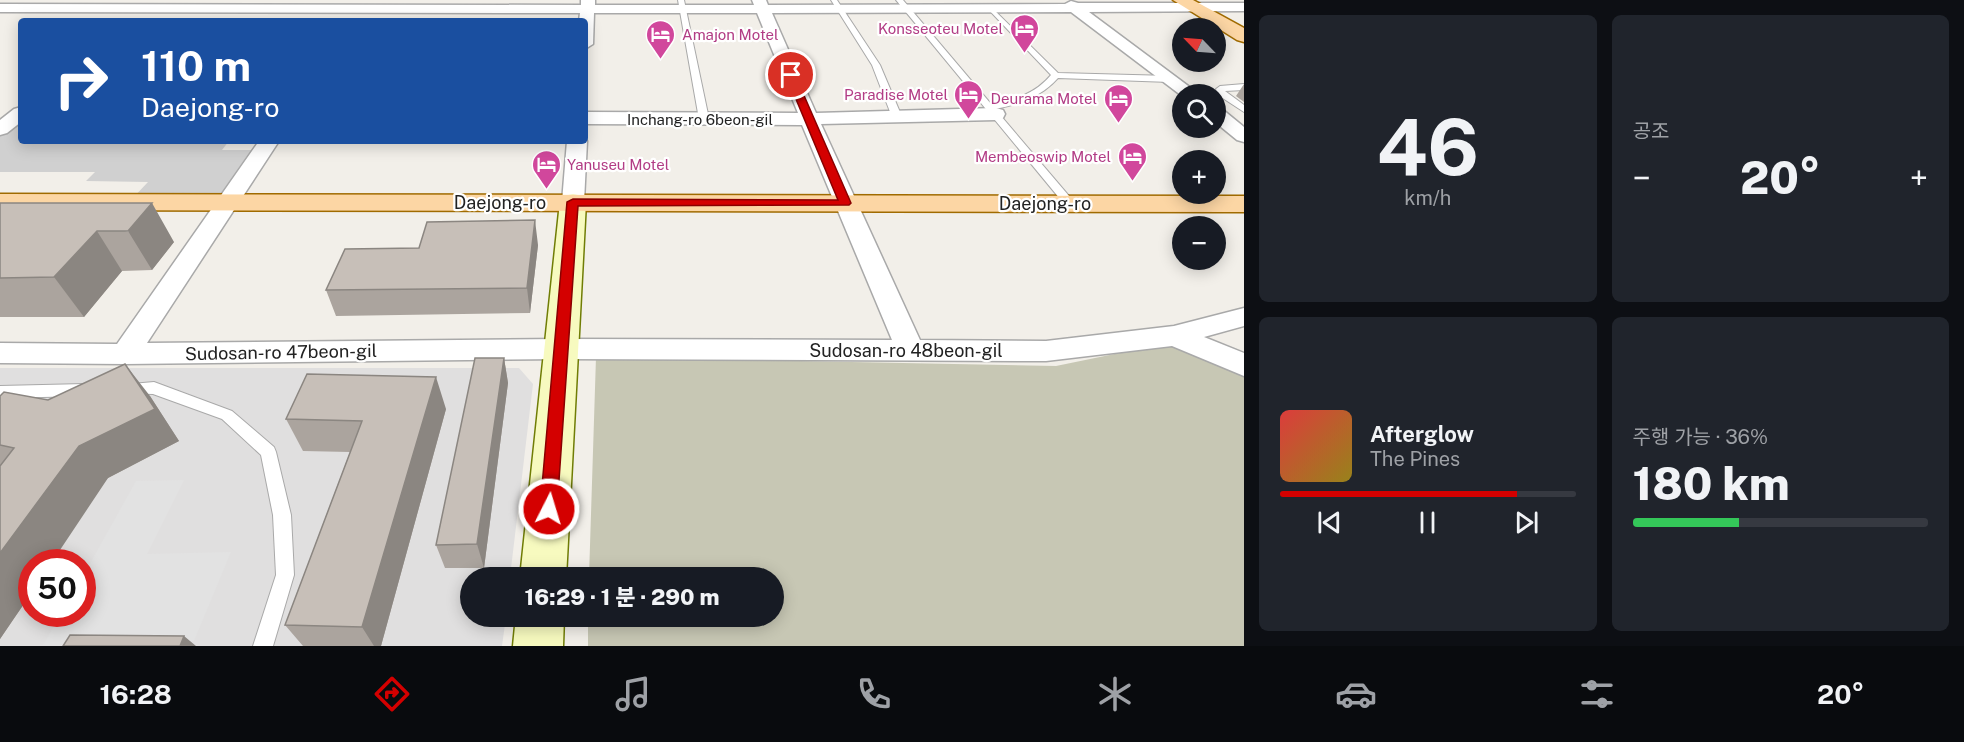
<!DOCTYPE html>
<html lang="ko">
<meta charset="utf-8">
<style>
:root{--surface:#171b24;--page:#20242c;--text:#f1f3f6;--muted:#9ea1a6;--line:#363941;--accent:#d40000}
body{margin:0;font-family:"Public Sans","Noto Sans KR",sans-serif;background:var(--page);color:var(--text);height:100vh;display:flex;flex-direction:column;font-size:22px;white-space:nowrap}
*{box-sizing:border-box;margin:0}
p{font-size:20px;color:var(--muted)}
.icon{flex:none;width:33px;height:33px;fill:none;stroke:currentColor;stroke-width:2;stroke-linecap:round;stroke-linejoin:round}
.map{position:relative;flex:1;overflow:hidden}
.panel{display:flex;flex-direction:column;gap:15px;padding:15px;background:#0d0f14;width:720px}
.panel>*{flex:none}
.top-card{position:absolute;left:18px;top:18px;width:570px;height:126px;border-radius:6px;box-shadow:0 3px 15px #0003;background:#1a4fa0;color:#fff;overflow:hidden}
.needle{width:39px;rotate:295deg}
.tools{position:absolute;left:1172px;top:18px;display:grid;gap:12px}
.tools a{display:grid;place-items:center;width:54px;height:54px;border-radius:50%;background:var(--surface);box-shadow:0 3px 15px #0003;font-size:30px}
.speed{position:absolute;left:18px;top:549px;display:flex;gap:12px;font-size:30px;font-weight:700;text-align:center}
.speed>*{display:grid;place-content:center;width:78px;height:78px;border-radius:50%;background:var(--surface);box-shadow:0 3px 15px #0003;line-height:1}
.speed .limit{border:9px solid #d22;background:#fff;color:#111}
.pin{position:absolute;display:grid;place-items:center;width:51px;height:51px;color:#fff;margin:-26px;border:3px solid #fff;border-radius:50%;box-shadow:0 2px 6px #0007}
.me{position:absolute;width:66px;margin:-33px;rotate:5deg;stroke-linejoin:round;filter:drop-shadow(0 0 4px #0008)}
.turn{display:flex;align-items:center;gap:21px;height:126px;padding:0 24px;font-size:27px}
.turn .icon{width:78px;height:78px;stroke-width:2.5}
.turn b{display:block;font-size:42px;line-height:51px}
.big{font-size:45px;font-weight:800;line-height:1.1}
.panel .card{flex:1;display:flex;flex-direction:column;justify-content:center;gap:9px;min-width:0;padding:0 21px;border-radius:9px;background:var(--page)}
.panel .dial{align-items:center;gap:0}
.dial b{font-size:78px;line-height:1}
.song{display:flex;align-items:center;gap:18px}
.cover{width:72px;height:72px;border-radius:9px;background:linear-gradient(135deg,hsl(0 70% 55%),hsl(50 70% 35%))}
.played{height:6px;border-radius:3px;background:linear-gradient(90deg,var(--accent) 80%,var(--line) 80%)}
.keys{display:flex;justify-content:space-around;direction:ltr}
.heat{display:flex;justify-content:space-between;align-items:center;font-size:33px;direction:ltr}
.charge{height:9px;border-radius:4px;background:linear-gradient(90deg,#34c759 36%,var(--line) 0)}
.panel .tiles{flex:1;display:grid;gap:15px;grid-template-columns:repeat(2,1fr)}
.trip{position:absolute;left:460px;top:567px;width:324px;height:60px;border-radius:30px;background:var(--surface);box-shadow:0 3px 15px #0003;font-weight:800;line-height:60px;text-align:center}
.tab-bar{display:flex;height:96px;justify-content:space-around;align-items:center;background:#090b0e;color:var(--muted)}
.tab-bar .icon{width:42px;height:42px}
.tab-bar .on{color:var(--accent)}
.tab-bar b{font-size:27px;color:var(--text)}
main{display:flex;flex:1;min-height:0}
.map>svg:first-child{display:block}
.residential{fill:#e0dfdf;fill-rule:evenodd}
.religious{fill:#d0d0d0}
.construction{fill:#c7c7b4}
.parking{fill:#e2e2e2}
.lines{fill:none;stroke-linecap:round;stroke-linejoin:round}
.lane-casing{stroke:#a9a9a9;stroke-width:2}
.street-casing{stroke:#a9a9a9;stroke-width:3}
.secondary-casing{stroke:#707d05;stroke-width:3}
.primary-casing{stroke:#a06b00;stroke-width:3}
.lane{fill:#fff;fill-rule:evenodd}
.street{fill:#fff;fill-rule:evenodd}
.secondary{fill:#f7fabf;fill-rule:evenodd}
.primary{fill:#fcd6a4;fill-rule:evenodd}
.wall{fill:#aba49e}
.shaded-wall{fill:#8b8681}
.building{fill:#c7bfb8;stroke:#8b8681;stroke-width:1.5}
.route{fill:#d40000;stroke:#8a0000;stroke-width:1.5}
.labels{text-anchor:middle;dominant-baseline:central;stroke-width:4.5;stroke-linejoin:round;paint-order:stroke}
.far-hotel-label{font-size:15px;fill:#b23c85;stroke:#fff;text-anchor:end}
.far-street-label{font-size:15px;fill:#222;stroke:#fff}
.street-label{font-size:18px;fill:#222;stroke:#fff}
</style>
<main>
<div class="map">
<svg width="1244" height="646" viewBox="0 0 1244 646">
<rect width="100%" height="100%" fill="#f2efe9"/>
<path class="residential" d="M 0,368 L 519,368 L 533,384 L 510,577 L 471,578 L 471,616 L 506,617 L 502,646 L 0,646 ZM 32,562 L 82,562 L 82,614 L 32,614 Z"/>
<path class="religious" d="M 19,122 L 21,122 L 21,141 L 229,141 L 222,150 L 256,150 L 218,200 L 131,200 L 148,182 L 86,181 L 95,172 L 0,172 L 0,135 Z"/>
<path class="construction" d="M 1173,342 L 1244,372 L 1244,646 L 588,646 L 588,617 L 774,616 L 774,578 L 589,577 L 596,357 L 1056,366 Z"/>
<path class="parking" d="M 184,480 L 147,554 L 231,552 L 194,641 L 43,645 L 61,614 L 82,614 L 83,576 L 136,481 Z"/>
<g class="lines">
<defs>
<path id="lane" d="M 678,0 L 684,0 L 709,119 L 704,122 L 699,119 Z
M 831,0 L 837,0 L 880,65 L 902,117 L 900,119 L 892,117 L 872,65 Z
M 896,0 L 903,0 L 991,104 C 1015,100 1035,94 1051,75 L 988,9 L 988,7 L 990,6 L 1058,73 L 1170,76 L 1174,79 L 1170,82 L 1058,78 C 1041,97 1020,104 995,109 L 1075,203 L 1073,205 L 1065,205 Z
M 1244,84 L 1244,90 L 1225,91 L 1244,105 L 1244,112 L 1218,95 L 1216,89 L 1220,86 Z
M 154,382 L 232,411 L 274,447 L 276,452 L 291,515 L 294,575 L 273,646 L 253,646 L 276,575 L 273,515 L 261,455 L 222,419 L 153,394 L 120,393 L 118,389 L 120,385 Z
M 85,384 L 90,386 L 92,390 L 90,394 L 85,396 L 0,398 L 0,386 Z"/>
<path id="street" d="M 581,0 L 595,0 L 595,5 L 754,5 L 752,0 L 766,0 L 768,5 L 1065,4 L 1071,1 L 1078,3 L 1244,3 L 1244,11 L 1089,12 L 1199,94 L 1182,94 L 1182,96 L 1071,12 L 772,13 L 816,113 L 996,108 L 1003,110 L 1005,114 L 1003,118 L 996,120 L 821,124 L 920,340 L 1046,341 L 1174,326 L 1244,308 L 1244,326 L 1204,337 L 1244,353 L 1244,376 L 1172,346 L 1046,361 L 561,359 L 125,364 L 0,363 L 0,343 L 117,344 L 259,141 L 279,141 L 147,343 L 561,339 L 892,340 L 802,125 L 585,124 L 585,112 L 798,113 L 757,13 L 594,13 L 593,44 L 585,49 L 585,21 L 579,21 L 580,13 L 0,12 L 0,4 L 581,5 Z
M 21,107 L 21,122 L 7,133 L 0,135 L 0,120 L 14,109 Z
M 1215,107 L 1222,109 L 1244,127 L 1244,142 L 1237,140 L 1215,122 Z
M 585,138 L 587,141 L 584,202 L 581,207 L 573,209 L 565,207 L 562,202 L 567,141 L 585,141 Z"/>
<path id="secondary" d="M 573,194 L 583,196 L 586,202 L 566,578 L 520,578 L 560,202 L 563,196 Z
M 516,616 L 564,616 L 563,646 L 513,646 Z"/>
<path id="primary" d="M 1173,0 L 1193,0 L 1244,28 L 1244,42 L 1237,40 Z
M 0,194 L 1244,196 L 1244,212 L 0,210 Z"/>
</defs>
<use href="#lane" class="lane-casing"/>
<use href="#street" class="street-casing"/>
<use href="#secondary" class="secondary-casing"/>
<use href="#primary" class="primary-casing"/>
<use href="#lane" class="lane"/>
<use href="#street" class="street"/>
<use href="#secondary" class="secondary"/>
<use href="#primary" class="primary"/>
</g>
<path class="wall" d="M 1244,84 L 1244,102 L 1236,96 Z
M 0,203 L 174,242 L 152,270 L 122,271 L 84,317 L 0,317 Z
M 538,245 L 530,313 L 336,316 L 326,290 L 419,248 Z
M 504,358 L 508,383 L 484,568 L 445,568 L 436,545 Z
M 0,396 L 48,400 L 150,396 L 179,441 L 108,478 L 32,562 L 32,592 L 0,639 Z
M 446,409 L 381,646 L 303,646 L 285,625 L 350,452 L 303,451 L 286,419 Z"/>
<path class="shaded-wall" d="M 152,203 L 174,242 L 152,270 L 128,231 Z
M 535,220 L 538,245 L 530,313 L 527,288 Z
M 97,231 L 122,271 L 84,317 L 54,277 Z
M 504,358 L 508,383 L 484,568 L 477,544 Z
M 125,364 L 150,396 L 179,441 L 108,478 L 52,562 L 32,562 L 32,592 L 0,639 L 0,553 Z
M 436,377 L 446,409 L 381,646 L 374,646 L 362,627 Z
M 184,636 L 196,646 L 180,646 Z"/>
<path class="building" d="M 0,203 L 152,203 L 128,231 L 97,231 L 54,277 L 0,278 Z
M 535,220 L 527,288 L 326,290 L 345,249 L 419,248 L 427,222 Z
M 475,358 L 504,358 L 477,544 L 436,545 Z
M 125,364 L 155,409 L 79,446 L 0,553 L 0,466 L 14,448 L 0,445 L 0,396 L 4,392 L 48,400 Z
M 307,374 L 436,377 L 362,627 L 285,625 L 362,421 L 286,419 Z
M 70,635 L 184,636 L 180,646 L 63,646 Z"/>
<path class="route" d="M 788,74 L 795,75 L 851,203 L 849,205 L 578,206 L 557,509 L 555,515 L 549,517 L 543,515 L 540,509 L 567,202 L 573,199 L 838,200 L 786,75 Z"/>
<defs>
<symbol id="hotel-pin" viewBox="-11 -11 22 30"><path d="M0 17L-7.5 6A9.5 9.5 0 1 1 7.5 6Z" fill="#d1479c" stroke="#fff"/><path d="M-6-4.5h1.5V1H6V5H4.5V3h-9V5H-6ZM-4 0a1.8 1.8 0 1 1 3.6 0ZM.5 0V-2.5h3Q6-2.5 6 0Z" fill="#fff"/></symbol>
</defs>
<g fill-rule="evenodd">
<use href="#hotel-pin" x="1008" y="12" width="33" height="45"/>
<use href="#hotel-pin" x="644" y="18" width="33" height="45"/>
<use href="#hotel-pin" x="952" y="78" width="33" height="45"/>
<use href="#hotel-pin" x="1102" y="82" width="33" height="45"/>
<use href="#hotel-pin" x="1116" y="140" width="33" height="45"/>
<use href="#hotel-pin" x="530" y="148" width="33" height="45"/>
</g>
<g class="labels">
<g class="far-hotel-label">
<text x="1003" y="28">Konsseoteu Motel</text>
<text x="682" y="34" text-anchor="start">Amajon Motel</text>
<text x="948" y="94">Paradise Motel</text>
<text x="1097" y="98">Deurama Motel</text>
<text x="1111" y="156">Membeoswip Motel</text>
<text x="567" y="164" text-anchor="start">Yanuseu Motel</text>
</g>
<g class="far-street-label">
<text x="700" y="119">Inchang-ro 6beon-gil</text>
</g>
<g class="street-label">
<text x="500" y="202">Daejong-ro</text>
<text x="1045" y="203">Daejong-ro</text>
<text x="906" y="350">Sudosan-ro 48beon-gil</text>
<text transform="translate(281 352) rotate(-1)">Sudosan-ro 47beon-gil</text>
</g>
</g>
</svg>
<div class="tools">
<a><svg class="needle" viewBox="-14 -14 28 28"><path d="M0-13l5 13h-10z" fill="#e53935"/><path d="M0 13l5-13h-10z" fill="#9ea1a6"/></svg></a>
<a><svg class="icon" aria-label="search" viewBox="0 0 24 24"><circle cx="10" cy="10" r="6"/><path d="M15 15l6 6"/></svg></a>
<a>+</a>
<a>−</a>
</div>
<div class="speed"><div class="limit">50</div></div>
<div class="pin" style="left:791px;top:75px;background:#d93025"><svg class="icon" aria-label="arrive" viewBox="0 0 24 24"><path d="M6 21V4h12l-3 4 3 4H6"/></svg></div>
<svg class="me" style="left:549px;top:509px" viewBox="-20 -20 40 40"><circle r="17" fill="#d40000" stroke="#fff" stroke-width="3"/><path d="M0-11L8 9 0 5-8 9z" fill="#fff"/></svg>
<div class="trip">16:29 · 1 분 · 290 m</div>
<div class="top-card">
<div class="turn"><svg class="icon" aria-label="right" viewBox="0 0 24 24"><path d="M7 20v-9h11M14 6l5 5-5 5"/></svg><div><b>110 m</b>Daejong-ro</div></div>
</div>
</div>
<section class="panel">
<div class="tiles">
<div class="card dial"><b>46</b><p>km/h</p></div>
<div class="card"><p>공조</p>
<div class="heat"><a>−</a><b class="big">20°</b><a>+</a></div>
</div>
<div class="card">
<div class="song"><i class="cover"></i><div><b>Afterglow</b><p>The Pines</p></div></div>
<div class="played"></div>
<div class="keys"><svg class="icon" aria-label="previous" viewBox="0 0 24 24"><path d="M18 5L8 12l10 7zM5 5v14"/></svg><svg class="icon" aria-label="pause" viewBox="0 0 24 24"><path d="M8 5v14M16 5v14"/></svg><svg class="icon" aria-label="next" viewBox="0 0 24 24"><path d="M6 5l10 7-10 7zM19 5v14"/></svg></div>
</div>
<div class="card"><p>주행 가능 · 36%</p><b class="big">180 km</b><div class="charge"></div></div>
</div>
</section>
</main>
<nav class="tab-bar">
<b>16:28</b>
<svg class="icon on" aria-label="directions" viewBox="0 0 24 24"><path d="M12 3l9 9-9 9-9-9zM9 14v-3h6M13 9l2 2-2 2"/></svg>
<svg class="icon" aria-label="music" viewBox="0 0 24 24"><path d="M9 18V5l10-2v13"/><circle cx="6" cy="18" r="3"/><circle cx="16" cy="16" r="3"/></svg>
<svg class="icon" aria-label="phone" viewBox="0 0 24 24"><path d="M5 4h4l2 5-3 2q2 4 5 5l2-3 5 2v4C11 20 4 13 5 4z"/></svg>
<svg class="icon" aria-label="climate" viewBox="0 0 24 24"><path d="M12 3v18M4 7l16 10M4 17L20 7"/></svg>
<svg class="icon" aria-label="car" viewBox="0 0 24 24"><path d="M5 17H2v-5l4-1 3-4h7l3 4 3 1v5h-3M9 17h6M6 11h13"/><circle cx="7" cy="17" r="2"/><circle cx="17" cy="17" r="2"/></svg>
<svg class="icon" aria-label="filters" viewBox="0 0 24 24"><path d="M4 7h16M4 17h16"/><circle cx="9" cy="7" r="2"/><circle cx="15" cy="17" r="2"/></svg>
<b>20°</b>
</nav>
